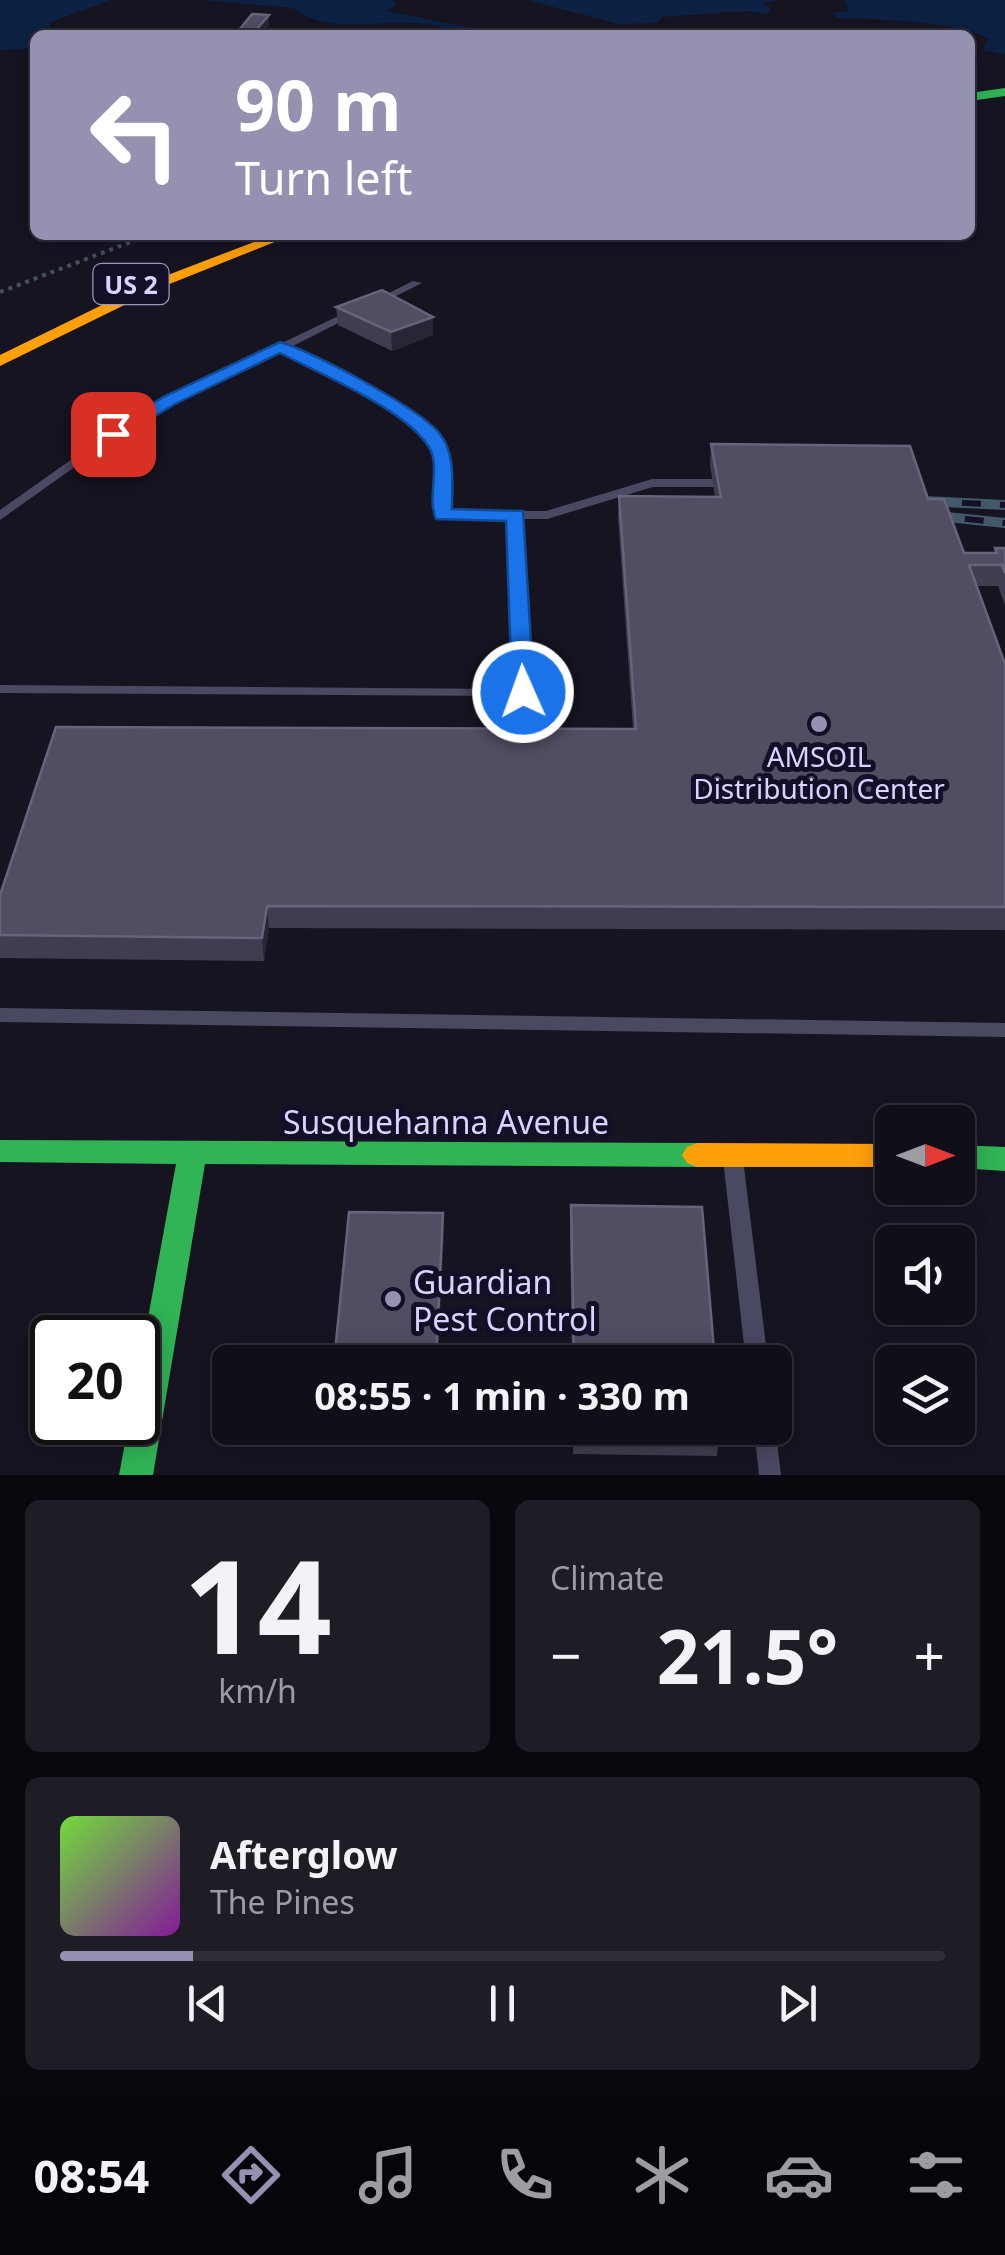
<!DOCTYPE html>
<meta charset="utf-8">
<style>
:root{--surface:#100f19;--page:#1e1d26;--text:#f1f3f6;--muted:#9c9ca2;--line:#302f38;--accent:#9591b1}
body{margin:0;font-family:"Noto Sans",sans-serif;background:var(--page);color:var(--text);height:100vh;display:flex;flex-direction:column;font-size:38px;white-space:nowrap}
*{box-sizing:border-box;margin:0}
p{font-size:32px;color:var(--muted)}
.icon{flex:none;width:55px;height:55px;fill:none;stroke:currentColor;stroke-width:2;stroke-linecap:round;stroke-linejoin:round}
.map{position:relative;height:1475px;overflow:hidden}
.panel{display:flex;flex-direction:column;gap:25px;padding:25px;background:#09080e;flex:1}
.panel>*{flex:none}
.banner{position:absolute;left:30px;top:30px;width:945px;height:210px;border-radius:15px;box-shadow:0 5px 25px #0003,0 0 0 2px var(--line);background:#9591b1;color:#fff;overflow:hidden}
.needle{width:65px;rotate:90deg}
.fabs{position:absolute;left:875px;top:1105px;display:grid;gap:20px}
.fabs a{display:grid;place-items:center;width:100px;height:100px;border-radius:15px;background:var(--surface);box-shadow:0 5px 25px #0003,0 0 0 2px var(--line);font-size:50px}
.speed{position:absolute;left:30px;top:1315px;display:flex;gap:20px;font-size:50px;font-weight:700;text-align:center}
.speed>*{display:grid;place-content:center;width:130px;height:130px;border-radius:50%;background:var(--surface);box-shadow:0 5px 25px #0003,0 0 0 2px var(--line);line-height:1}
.speed .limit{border:5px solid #111;border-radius:15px;background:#fff;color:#111}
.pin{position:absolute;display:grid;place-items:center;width:85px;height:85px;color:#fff;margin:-42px;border-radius:20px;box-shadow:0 5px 15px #0006}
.me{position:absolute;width:110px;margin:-55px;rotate:358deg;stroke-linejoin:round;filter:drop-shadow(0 0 8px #0008)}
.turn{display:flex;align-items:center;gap:35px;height:210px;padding:0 40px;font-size:45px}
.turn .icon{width:130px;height:130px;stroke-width:2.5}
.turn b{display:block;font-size:70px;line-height:85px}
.big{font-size:75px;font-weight:700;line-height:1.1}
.panel .tile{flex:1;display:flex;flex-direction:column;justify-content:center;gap:15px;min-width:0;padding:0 35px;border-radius:15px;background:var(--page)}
.panel .dial{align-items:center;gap:0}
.dial b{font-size:130px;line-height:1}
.song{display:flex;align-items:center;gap:30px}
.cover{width:120px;height:120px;border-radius:15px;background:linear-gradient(135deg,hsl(100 70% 55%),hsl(290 70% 35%))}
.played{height:10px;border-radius:5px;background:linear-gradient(90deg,var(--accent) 15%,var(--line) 15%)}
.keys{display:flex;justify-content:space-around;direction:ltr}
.heat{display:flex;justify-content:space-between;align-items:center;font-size:55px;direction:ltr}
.panel .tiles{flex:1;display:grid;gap:25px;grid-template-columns:1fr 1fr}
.tile:last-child{grid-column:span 2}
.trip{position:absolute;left:212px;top:1345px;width:580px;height:100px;border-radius:15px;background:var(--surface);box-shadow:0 5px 25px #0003,0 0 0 2px var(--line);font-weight:700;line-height:100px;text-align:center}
.tabs{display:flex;height:160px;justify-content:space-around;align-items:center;background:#06060a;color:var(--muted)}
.tabs .icon{width:70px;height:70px}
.tabs .on{color:var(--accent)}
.tabs b{font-size:45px;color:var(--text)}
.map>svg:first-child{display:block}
.water{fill:#0d2144}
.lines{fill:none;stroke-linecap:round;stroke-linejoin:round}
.path{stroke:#44505f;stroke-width:4;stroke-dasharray:4 5;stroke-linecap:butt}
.lane{fill:#4a4962;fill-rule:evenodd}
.fast{fill:#30b455;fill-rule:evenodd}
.slow{fill:#ff9f0a;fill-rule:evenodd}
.rail-casing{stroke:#43596b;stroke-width:10}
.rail{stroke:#130f26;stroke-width:6;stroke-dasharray:19;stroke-linecap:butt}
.wall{fill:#403d50}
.shaded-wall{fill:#282635}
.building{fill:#504e63;stroke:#66637b;stroke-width:2.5}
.route{fill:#1a73e8;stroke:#114b97;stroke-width:2.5}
.poi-dot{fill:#9591b1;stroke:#130f26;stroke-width:4}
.labels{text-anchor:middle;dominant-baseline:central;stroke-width:10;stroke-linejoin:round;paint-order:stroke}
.shield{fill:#130f26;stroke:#9e99be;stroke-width:2.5}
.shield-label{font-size:25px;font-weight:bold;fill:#d9d4ff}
.poi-label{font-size:28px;fill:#d9d4ff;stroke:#130f26}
.near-street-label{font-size:32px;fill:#d9d4ff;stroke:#130f26}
.near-poi-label{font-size:32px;fill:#d9d4ff;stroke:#130f26;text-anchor:start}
</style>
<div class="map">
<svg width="1005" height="1475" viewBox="0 0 1005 1475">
<rect width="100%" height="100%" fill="#161421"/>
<path class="water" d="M 0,0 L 110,0 L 51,22 L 48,35 L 35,35 L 35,48 L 0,50 Z
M 205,0 L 393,0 L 397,4 L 387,11 L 477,29 C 456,33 436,24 415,23 C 374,21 326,34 293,8 Z
M 528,0 L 779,0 L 762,3 L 771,9 L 766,14 L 748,11 L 662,17 L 656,23 L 618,24 Z
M 845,0 L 1005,0 L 1005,54 L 985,51 L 984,45 L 989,39 C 958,21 873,19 837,18 L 831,13 L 849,11 Z"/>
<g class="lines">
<path class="path" d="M 0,292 L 149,235"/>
<path class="lane" d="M 413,281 L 422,283 L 380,304 L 371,302 Z
M 351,310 L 360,312 L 291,347 C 330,367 423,404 442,442 C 452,463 450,488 449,511 L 546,511 L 652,479 L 713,479 L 719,483 L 713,487 L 653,487 L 547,519 L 522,519 L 530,693 L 528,696 L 0,693 L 0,685 L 516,689 L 510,519 L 438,518 C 433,495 441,471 432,448 C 419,411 319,370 283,352 L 138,422 L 0,520 L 0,510 L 130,418 L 275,347 L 276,344 L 282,343 Z
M 0,1008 L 1005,1023 L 1005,1037 L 0,1022 Z
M 733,1151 L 740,1154 L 743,1159 L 768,1362 L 746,1362 L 723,1159 L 726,1154 Z
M 775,1426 L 781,1475 L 759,1475 L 754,1428 L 775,1428 Z"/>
<path class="fast" d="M 1005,88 L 1005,96 L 970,101 L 970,93 Z
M 0,1140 L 697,1143 L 707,1147 L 712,1155 L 707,1163 L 697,1167 L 205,1164 L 153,1475 L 119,1475 L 129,1422 L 138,1422 L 138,1373 L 176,1164 L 0,1162 Z
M 958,1145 L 1005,1147 L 1005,1171 L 958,1168 Z"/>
<path class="slow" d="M 272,235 L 292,235 L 157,289 L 0,366 L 0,355 L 147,283 Z
M 697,1143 L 892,1144 L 892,1167 L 697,1167 L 687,1163 L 682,1155 L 687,1147 Z"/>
<defs>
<path id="rail" d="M 924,501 L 1005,505
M 927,515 L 1005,523"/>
</defs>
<use href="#rail" class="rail-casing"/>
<use href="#rail" class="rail"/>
</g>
<path class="wall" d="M 269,25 L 261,35 L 240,35 L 240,29 Z
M 336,307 L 433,317 L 433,335 L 392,351 L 338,325 Z
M 711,444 L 928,499 L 964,553 L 994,553 L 995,548 L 1005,548 L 1005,605 L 998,586 L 976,586 L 1005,664 L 1005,930 L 269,928 L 264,961 L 0,958 L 0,895 L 633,729 L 618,517 L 619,496 L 715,497 L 710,464 Z
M 571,1205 L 715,1362 L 572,1362 L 570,1236 Z
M 573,1428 L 720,1428 L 717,1456 L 573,1454 Z"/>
<path class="shaded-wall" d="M 269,15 L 269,25 L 261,35 L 257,35 L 256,30 Z
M 433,317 L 433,335 L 392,351 L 391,332 Z
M 267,906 L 269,928 L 264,961 L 262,938 Z
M 443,1213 L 444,1236 L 438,1362 L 436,1362 Z"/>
<path class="building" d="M 252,14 L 269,15 L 256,30 L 240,29 Z
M 319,30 L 364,32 L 362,35 L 317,35 Z
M 382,290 L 433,317 L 391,332 L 336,307 Z
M 711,444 L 910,446 L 928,499 L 944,499 L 964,553 L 997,553 L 995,548 L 1005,548 L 1005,573 L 1002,565 L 969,565 L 1005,664 L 1005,907 L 267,906 L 262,938 L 0,935 L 0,895 L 56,727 L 636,729 L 619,496 L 721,497 Z
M 571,1205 L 702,1207 L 715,1362 L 574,1362 Z
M 349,1212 L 443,1213 L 436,1362 L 334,1362 Z"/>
<path class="route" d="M 280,342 C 312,351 421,409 440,434 C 456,455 452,484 452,509 L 523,511 L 534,692 L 531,697 L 523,699 L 512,692 L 506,521 L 436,519 C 428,500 437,477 433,457 C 423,416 316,372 280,353 L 175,404 L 119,438 L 106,438 L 104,434 L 163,397 Z"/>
<g class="poi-dot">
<circle cx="819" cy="724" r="10"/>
<circle cx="393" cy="1299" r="10"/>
</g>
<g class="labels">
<rect class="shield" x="93.5" y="264" width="75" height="40" rx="8"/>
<g class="shield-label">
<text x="131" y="284">US 2</text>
</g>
<g class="poi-label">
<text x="819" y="756">AMSOIL<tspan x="819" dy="32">Distribution Center</tspan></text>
</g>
<g class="near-street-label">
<text x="446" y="1121">Susquehanna Avenue</text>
</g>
<g class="near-poi-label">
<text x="413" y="1281">Guardian<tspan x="413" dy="37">Pest Control</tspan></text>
</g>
</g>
</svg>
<div class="fabs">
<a><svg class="needle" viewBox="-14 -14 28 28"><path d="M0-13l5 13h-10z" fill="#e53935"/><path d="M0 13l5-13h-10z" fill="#9c9ca2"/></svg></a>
<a><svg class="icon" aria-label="sound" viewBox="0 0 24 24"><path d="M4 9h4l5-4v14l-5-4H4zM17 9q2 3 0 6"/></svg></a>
<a><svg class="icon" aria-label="layers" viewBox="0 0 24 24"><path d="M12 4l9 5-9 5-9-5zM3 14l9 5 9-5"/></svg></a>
</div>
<div class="speed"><div class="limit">20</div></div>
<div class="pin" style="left:113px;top:434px;background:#d93025"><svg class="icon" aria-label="arrive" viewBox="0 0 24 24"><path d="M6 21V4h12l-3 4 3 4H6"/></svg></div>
<svg class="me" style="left:523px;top:692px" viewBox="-20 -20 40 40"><circle r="17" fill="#1a73e8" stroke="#fff" stroke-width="3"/><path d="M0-11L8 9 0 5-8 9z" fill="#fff"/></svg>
<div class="trip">08:55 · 1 min · 330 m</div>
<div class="banner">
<div class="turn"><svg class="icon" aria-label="left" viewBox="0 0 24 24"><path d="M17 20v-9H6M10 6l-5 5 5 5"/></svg><div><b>90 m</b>Turn left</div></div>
</div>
</div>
<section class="panel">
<div class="tiles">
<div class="tile dial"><b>14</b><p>km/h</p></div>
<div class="tile"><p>Climate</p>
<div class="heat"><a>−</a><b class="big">21.5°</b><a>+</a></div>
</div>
<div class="tile">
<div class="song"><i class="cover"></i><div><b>Afterglow</b><p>The Pines</p></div></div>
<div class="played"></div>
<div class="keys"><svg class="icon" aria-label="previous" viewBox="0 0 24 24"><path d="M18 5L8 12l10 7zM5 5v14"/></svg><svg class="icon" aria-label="pause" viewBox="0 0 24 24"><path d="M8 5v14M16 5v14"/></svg><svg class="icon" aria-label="next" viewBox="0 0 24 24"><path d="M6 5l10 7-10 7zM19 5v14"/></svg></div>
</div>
</div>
</section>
<nav class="tabs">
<b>08:54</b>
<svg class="icon on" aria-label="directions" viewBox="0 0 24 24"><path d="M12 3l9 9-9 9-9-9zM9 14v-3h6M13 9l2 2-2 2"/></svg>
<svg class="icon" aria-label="music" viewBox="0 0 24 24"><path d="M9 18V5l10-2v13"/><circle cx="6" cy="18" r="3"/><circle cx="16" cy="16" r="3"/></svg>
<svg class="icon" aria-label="phone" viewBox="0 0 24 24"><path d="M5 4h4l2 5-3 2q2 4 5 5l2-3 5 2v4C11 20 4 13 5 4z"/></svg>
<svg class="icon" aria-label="climate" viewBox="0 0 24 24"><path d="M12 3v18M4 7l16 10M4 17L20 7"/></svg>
<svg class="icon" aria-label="car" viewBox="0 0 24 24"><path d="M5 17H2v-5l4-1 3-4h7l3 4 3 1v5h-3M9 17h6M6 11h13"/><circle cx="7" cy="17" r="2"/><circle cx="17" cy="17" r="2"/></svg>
<svg class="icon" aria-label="filters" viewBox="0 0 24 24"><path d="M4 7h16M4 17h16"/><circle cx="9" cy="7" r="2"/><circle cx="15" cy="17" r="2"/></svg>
</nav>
